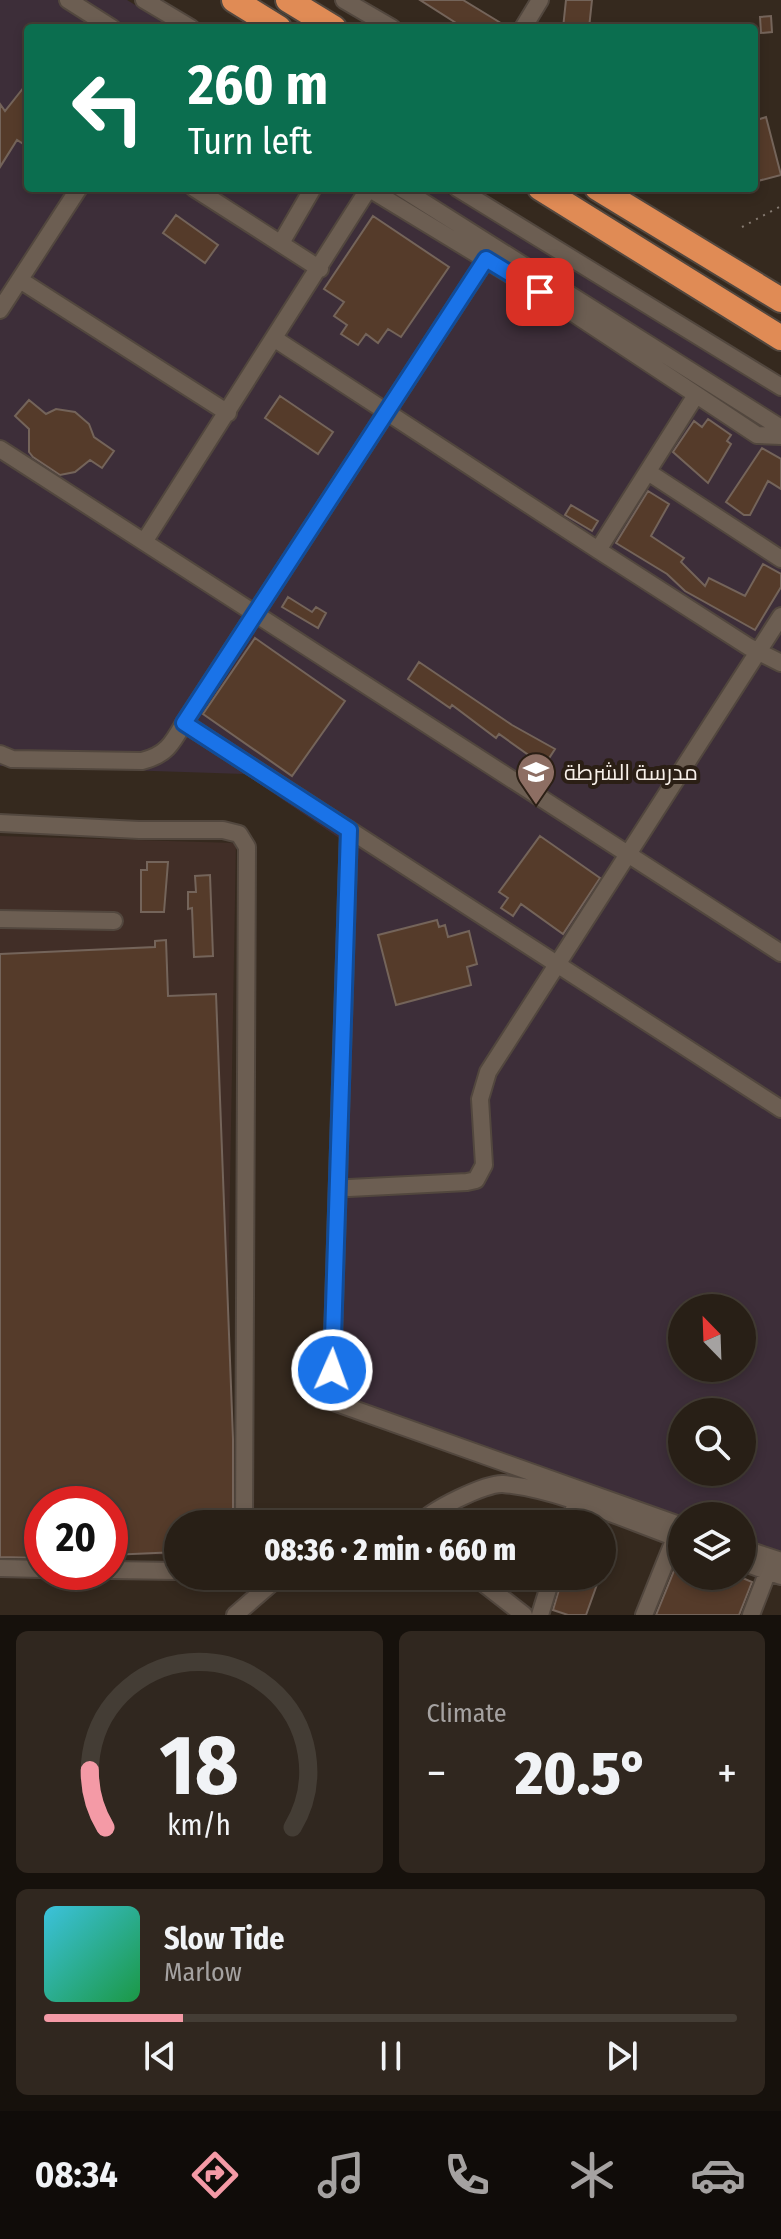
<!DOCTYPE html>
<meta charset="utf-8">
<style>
:root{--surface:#281f16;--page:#30271f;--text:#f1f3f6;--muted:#a5a2a1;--line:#443d35;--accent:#f49aa6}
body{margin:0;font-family:"Fira Sans Condensed",Cairo,sans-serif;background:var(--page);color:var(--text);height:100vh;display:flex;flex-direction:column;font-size:30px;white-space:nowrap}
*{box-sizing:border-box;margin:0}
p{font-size:26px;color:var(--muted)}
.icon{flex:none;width:44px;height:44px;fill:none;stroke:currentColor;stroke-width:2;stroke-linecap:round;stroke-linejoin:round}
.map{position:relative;height:1615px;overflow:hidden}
.side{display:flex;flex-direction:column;gap:16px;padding:16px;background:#16110c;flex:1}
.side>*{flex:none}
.top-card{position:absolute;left:24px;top:24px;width:734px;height:168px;border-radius:8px;box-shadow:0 4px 12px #0003,0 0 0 2px var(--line);background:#0b6e4f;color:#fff;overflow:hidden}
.needle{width:52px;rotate:337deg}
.buttons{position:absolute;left:668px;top:1294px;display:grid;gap:16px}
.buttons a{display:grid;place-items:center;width:88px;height:88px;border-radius:50%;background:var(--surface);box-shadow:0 4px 12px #0003,0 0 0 2px var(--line);font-size:40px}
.speed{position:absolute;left:24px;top:1486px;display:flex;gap:16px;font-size:40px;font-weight:700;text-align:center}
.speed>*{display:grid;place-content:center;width:104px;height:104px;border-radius:50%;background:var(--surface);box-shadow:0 4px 12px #0003,0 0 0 2px var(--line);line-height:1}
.speed .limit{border:12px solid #d22;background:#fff;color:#111}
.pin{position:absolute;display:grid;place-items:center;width:68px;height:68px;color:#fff;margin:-34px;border-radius:16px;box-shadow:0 4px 12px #0006}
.me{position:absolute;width:88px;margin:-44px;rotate:2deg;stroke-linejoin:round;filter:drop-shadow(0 0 6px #0008)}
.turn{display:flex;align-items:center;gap:28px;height:168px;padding:0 32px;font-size:36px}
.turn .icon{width:104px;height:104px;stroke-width:2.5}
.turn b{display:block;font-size:56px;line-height:68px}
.big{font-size:60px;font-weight:800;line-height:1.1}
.side .widget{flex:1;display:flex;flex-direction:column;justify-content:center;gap:12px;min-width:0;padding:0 28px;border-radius:12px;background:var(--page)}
.side .dial{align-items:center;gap:0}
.dial svg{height:208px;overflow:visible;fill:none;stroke:var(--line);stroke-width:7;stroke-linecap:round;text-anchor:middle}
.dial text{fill:var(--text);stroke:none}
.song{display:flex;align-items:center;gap:24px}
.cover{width:96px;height:96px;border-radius:12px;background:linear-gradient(135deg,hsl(190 70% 55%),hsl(140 70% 35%))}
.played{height:8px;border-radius:4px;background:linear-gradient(90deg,var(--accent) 20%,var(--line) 20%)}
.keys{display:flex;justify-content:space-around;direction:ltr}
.heat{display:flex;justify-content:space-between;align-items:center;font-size:44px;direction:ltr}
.side .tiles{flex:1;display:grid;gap:16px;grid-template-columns:1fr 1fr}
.widget:last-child{grid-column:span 2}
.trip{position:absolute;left:164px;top:1510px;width:452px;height:80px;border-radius:40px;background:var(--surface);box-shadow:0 4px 12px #0003,0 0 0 2px var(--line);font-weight:800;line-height:80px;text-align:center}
.tab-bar{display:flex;height:128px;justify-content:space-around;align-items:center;background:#100c09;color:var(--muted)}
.tab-bar .icon{width:56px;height:56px}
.tab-bar .active{color:var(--accent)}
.tab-bar b{font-size:36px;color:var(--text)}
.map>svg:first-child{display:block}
.industrial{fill:#412e27}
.education{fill:#3d2e39;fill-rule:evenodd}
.building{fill:#553b2a;stroke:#74645a;stroke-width:2}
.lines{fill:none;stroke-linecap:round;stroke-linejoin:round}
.minor-casing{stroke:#52473e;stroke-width:20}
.highway-casing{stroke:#52473e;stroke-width:28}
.path{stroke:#867b72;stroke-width:2;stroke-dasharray:2 6;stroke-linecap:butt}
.minor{stroke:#6c5e52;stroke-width:16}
.highway{stroke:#e08b55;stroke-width:24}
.route-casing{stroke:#114b97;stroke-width:20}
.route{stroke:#1a73e8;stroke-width:14}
.labels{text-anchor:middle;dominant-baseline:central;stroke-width:8;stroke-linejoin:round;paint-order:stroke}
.poi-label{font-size:22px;fill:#f8f0e9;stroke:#2b1f15;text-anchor:start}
</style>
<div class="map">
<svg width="781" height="1615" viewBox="0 0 781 1615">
<rect width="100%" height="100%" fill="#35291e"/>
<path class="industrial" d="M 0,836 L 236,843 L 224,1524 L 178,1524 L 178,1555 L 110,1554 L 110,1504 L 42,1504 L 0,1551 Z"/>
<path class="education" d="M 0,0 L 127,0 L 173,28 L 28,28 L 28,188 L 438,188 L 781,393 L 781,1570 L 742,1556 L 742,1516 L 682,1516 L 682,1535 L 322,1406 L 339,838 L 245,774 L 0,766 ZM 682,1308 L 742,1308 L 742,1368 L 682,1368 ZM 682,1412 L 742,1412 L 742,1472 L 682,1472 Z"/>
<path class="building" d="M 420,0 L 463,0 L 509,28 L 464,28 Z
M 566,0 L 592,0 L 589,28 L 563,28 Z
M 771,16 L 772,32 L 761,33 L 760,17 Z
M 28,82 L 28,147 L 17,140 L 0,167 L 0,104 L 5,111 Z
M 766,117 L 781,175 L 754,182 L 754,121 Z
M 176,215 L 218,245 L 205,263 L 163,233 Z
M 373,216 L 449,267 L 401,337 L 388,329 L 378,343 L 366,334 L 358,345 L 341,334 L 347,325 L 334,316 L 344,302 L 324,289 Z
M 280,396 L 333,432 L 318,454 L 265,418 Z
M 29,400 L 46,414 L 56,409 L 75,412 L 89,424 L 94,437 L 114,451 L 102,468 L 90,460 L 75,472 L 60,475 L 33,457 L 29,452 L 29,429 L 15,416 Z
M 708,419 L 731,435 L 727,441 L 731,444 L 708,483 L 673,452 L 694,421 L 702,427 Z
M 762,448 L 781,459 L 781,489 L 768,481 L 750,515 L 744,515 L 726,502 Z
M 648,491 L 669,504 L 651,536 L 684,558 L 681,562 L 705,586 L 709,578 L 745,596 L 763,564 L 781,574 L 781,587 L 755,630 L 685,591 L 667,574 L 616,543 Z
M 571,505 L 598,521 L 592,531 L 565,515 Z
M 288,597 L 312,612 L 316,607 L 326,613 L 318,628 L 282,607 Z
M 255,638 L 345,701 L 292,776 L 203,714 Z
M 419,662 L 512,725 L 555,749 L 544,766 L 499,734 L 496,738 L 452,705 L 450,708 L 408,679 Z
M 540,836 L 600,878 L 563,934 L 521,904 L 513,916 L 501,908 L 508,898 L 499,892 Z
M 147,862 L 168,862 L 164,912 L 141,912 L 141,870 L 147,870 Z
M 210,875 L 213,956 L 194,957 L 192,908 L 188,909 L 188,892 L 196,892 L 195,876 Z
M 437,920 L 439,927 L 445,925 L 448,937 L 469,931 L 477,964 L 467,967 L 471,985 L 396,1005 L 378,935 Z
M 166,940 L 168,996 L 216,994 L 233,1439 L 233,1524 L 178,1524 L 178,1552 L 110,1555 L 110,1504 L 42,1504 L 42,1558 L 0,1557 L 0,954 L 155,947 L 155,941 Z
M 522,1511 L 552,1524 L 517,1524 Z
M 682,1551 L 682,1576 L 738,1576 L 752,1582 L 739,1615 L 656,1615 Z
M 514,1576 L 540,1576 L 537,1586 Z
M 563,1576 L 600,1576 L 586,1615 L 568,1615 L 553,1610 Z"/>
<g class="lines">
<defs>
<path id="minor" d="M 68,0 L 112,28
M 144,0 L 191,28
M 344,0 L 392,28
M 523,28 L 540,0
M 194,188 L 320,269
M 368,188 L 567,309 L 757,435 L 781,436
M 401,188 L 781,428
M 457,188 L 781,387
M 281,243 L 313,188
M 494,247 L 184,723 L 781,1109
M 20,280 L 228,413
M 0,310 L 79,188
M 275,339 L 598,550 L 749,647 L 781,663
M 0,449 L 781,953
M 648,472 L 781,559
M 144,542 L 369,188
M 598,550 L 696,395
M 0,754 L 12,759 L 142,761 C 166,755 172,744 184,723
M 0,823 L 139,830 L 223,830 L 239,834 L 247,847 L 244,1524
M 349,830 L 331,1401 L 682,1526
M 0,919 L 114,921
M 349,1188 L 467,1182 L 476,1180 L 484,1165 L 480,1099 L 488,1072 L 781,616
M 420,1524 C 430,1510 486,1483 503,1484 C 558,1489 629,1521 682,1540
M 569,1524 L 576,1503
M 742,1548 L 781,1561
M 742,1562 L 781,1576
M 0,1568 L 42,1569
M 110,1570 L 178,1571
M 474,1576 L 524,1615
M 235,1615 L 280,1576
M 540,1615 L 552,1576
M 644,1615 L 675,1538
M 751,1615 L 768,1571"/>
<path id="highway" d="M 234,0 L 279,28
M 288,0 L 334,28
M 540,188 L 781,338
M 597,188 L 781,300"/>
</defs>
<use href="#minor" class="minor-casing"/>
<use href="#highway" class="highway-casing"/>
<path class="path" d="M 742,227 L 781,206"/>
<use href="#minor" class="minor"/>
<use href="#highway" class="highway"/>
</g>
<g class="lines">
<defs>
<path id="route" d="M 332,1370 L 349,830 L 184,723 L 486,259 L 540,292"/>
</defs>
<use href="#route" class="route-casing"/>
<use href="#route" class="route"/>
</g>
<defs>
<symbol id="university-pin" viewBox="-11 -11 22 30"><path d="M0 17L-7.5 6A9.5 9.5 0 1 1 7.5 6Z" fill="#8d6e63" stroke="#2b1f15"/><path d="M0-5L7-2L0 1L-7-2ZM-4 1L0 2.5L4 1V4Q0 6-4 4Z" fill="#fff"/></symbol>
</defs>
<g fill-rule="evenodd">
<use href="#university-pin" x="514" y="750" width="44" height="60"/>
</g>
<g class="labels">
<g class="poi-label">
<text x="564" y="772">مدرسة الشرطة</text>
</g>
</g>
</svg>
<div class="buttons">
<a><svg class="needle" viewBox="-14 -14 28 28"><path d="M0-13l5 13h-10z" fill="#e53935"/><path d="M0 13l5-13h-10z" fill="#a5a2a1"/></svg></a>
<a><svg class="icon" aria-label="search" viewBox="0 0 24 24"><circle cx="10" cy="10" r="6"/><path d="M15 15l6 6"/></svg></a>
<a><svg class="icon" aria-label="layers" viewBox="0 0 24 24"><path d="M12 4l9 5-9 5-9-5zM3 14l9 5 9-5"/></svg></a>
</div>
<div class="speed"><div class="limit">20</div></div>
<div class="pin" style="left:540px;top:292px;background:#d93025"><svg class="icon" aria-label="arrive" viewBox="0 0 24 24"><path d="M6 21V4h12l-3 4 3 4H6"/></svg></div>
<svg class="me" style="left:332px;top:1370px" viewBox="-20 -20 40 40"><circle r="17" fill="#1a73e8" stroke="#fff" stroke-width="3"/><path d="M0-11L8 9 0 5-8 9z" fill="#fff"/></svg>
<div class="trip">08:36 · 2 min · 660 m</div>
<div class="top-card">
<div class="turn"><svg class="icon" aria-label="left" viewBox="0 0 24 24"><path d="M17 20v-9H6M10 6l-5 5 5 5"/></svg><div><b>260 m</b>Turn left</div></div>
</div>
</div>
<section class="side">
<div class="tiles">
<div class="widget dial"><svg viewBox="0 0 100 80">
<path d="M14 69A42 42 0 1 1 86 69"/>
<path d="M14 69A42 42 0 0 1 8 47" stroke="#f49aa6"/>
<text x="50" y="56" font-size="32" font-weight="700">18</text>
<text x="50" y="72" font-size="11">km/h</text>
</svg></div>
<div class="widget"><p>Climate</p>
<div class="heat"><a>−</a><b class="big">20.5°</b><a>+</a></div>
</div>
<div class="widget">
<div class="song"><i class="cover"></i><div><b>Slow Tide</b><p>Marlow</p></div></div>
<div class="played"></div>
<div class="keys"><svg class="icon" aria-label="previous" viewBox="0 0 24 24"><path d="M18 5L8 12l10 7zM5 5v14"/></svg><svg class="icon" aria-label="pause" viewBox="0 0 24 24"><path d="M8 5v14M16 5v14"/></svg><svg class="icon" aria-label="next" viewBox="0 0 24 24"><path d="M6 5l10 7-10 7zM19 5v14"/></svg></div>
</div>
</div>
</section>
<nav class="tab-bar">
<b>08:34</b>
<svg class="icon active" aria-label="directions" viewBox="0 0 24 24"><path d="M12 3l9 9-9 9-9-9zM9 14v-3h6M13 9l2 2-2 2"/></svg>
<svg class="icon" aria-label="music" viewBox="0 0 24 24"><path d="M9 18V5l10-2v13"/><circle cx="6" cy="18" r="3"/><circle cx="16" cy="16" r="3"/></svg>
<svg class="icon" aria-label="phone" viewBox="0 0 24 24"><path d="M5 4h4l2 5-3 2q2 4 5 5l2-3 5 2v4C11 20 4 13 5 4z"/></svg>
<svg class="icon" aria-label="climate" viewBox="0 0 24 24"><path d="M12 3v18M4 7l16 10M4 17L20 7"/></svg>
<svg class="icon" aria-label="car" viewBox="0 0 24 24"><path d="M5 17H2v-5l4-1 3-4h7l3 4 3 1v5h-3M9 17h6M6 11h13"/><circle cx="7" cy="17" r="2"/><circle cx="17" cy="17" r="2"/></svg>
</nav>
